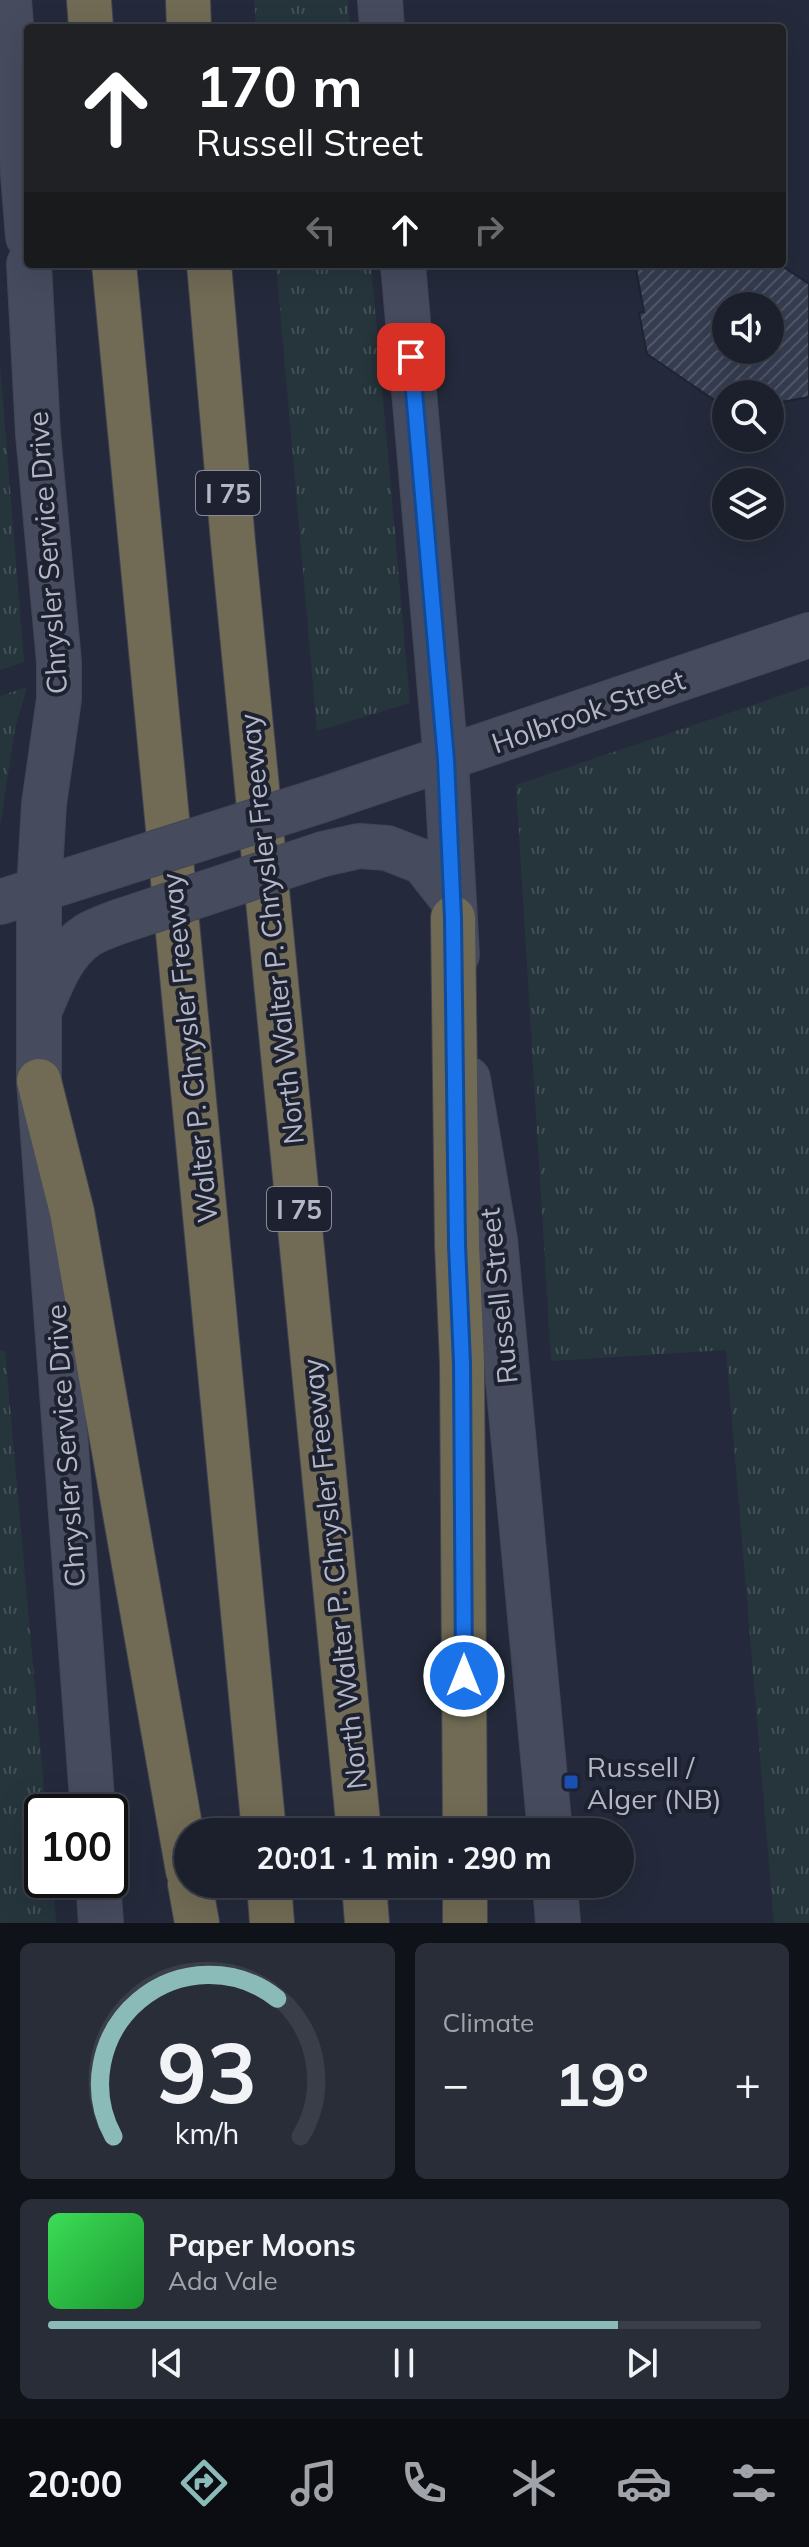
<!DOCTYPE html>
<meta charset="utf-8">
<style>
:root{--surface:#1b202c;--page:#282d38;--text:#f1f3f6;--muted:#a0a3a9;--line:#393e48;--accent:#8bbbb9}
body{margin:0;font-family:Mulish,sans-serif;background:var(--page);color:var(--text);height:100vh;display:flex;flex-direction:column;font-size:30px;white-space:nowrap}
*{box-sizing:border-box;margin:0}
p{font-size:26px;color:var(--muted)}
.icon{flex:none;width:44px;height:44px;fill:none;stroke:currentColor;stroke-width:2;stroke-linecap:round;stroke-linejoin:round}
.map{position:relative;height:1923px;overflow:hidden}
.panel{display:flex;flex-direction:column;gap:20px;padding:20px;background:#0f1218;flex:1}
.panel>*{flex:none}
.top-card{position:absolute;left:24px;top:24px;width:762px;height:244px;border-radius:8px;box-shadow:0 8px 32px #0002,0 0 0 2px var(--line);background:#202124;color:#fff;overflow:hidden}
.controls{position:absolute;left:712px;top:292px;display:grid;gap:16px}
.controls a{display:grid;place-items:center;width:72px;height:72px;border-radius:50%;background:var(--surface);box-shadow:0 8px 32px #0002,0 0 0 2px var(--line);font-size:40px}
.speed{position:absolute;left:24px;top:1794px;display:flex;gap:16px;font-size:40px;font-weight:700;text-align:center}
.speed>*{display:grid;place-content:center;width:104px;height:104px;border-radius:50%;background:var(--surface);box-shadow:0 8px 32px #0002,0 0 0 2px var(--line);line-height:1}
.speed .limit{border:4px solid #111;border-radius:12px;background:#fff;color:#111}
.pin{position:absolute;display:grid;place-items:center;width:68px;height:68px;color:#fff;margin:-34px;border-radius:16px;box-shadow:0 4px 12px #0006}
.me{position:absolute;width:88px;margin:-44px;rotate:0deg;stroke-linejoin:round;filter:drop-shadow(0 0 6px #0008)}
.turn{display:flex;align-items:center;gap:28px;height:168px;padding:0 40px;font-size:36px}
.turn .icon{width:104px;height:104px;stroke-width:2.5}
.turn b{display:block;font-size:56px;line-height:68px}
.lanes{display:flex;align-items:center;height:76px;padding:0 40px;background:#0003;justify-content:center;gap:40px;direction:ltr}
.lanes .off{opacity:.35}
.big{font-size:60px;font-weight:700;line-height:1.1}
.panel .tile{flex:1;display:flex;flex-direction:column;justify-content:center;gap:12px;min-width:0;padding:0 28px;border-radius:12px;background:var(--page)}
.panel .dial{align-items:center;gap:0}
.dial svg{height:208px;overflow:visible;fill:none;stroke:var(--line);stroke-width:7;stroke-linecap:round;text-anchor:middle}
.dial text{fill:var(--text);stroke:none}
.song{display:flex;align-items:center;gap:24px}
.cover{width:96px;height:96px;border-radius:12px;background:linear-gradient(135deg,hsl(130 70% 55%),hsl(130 70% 35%))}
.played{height:8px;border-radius:4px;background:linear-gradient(90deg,var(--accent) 80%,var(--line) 80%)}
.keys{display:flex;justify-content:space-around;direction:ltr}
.heat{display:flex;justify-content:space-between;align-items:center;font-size:44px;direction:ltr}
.panel .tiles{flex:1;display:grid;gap:20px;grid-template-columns:1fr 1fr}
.tile:last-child{grid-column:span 2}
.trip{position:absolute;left:174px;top:1818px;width:460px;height:80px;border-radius:40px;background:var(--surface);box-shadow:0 8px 32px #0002,0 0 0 2px var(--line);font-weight:700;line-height:80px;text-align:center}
.dock{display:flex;height:128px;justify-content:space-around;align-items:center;background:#0b0d12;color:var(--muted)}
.dock .icon{width:56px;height:56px}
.dock .active{color:var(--accent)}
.dock b{font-size:36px;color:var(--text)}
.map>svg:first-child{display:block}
.grass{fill:url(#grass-tufts)}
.building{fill:url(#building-hatch);stroke:#1f2332;stroke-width:2;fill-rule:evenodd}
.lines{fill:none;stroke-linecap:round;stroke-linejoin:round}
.secondary-casing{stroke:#414554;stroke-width:46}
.highway-casing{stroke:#404453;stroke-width:46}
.secondary{stroke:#464b5e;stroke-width:44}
.highway{stroke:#716b55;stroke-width:44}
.secondary-bridge-casing{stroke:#414554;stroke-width:46;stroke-linecap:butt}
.secondary-bridge{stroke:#464b5e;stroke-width:44}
.route-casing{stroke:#114b97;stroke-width:20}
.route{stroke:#1a73e8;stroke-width:14}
.transit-dot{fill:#1a4fb4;stroke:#1d2130;stroke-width:3}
.labels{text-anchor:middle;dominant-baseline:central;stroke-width:8;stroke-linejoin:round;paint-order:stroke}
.shield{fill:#1d2130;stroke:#868a9a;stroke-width:2}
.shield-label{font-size:26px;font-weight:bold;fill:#b3b7c7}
.street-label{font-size:28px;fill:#b3b7c7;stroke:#1d2130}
.poi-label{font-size:28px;fill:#b3b7c7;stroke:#1d2130;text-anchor:start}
</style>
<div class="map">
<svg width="809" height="1923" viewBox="0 0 809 1923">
<defs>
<pattern id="grass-tufts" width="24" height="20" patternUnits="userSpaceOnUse" patternTransform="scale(2)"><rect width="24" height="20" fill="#26353c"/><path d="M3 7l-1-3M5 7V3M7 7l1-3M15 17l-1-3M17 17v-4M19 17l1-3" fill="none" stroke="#435057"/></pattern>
<pattern id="building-hatch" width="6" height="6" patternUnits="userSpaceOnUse" patternTransform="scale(2)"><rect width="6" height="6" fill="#363d51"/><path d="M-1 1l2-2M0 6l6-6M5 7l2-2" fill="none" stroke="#515769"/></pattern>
</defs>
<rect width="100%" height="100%" fill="#242a3b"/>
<path class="grass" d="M 254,0 L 348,0 L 350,28 L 256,28 Z
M 276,264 L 371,264 L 410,703 L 317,731 Z
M 0,365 L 24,662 L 0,670 Z
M 809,686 L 809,1923 L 774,1923 L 726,1350 L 551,1361 L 516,785 Z
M 27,687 L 15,729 L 0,826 L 0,696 Z
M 0,1351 L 5,1351 L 46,1812 L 42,1812 L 42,1880 L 53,1880 L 56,1923 L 0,1923 Z"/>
<path class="building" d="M 635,264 L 779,264 L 809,284 L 809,397 L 776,403 L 777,408 L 770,409 L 770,394 L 726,394 L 726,408 L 647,354 L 639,313 L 644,312 ZM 726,306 L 770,306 L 770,350 L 726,350 Z"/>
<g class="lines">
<defs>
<path id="secondary" d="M 9,0 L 28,237
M 380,0 L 382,28
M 29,264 L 38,434 L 59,662 L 59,699 L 44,804 L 39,890 L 39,1081 L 93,1812
M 403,264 L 446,760 L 457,955
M 322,800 L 809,635
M 323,854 L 359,846 L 387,848 L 423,862 L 452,899
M 0,902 L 114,866
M 42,1005 C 52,981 64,950 88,935 C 96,930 108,926 118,922
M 468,1079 L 495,1240 L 550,1832
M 98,1880 L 101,1923
M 555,1884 L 558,1923"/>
<path id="highway" d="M 89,0 L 91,28
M 188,0 L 189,28
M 114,264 L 264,1832
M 209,264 L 233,542 L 359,1832
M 453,918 L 457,1245 L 462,1363 L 465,1832
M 39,1081 L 72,1212 L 188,1871
M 190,1884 L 197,1923
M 269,1884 L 272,1923
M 364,1884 L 367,1923
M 465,1884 L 465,1923"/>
</defs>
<use href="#secondary" class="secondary-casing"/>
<use href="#highway" class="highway-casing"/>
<use href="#secondary" class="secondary"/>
<use href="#highway" class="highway"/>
<defs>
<path id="secondary-bridge" d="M 114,866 L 322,800
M 118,922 L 323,854"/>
</defs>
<use href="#secondary-bridge" class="secondary-bridge-casing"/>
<use href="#secondary-bridge" class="secondary-bridge"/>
</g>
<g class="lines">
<defs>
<path id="route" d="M 411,357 L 446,760 L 453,918 L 457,1245 L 462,1363 L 464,1676"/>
</defs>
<use href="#route" class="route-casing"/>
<use href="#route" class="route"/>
</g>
<rect class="transit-dot" x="563" y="1774" width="16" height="16" rx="4"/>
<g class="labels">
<g class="shield">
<rect x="196" y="471" width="64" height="44" rx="6"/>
<rect x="267" y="1187" width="64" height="44" rx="6"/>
</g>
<g class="shield-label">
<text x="228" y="493">I 75</text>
<text x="299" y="1209">I 75</text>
</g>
<g class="street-label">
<text transform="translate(47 553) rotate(-94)">Chrysler Service Drive</text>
<text transform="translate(588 711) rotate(-19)">Holbrook Street</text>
<text transform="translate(271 929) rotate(-96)">North Walter P. Chrysler Freeway</text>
<text transform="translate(189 1048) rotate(-96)">Walter P. Chrysler Freeway</text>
<text transform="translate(498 1296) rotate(-96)">Russell Street</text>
<text transform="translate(65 1446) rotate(-94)">Chrysler Service Drive</text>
<text transform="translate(334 1574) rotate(-96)">North Walter P. Chrysler Freeway</text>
</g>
<g class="poi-label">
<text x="587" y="1766">Russell /<tspan x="587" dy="32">Alger (NB)</tspan></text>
</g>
</g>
</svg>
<div class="controls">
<a><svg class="icon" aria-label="sound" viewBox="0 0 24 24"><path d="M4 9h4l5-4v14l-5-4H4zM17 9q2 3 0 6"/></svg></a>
<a><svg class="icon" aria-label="search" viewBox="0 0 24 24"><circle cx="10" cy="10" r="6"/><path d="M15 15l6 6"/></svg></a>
<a><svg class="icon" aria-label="layers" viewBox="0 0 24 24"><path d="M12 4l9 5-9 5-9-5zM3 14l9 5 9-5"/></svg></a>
</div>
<div class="speed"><div class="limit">100</div></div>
<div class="pin" style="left:411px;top:357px;background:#d93025"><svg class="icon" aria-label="arrive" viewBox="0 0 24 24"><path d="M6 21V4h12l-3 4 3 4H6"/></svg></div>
<svg class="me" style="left:464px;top:1676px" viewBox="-20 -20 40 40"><circle r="17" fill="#1a73e8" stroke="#fff" stroke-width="3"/><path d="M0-11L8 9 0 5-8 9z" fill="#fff"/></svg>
<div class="trip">20:01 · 1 min · 290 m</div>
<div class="top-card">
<div class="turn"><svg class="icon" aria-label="ahead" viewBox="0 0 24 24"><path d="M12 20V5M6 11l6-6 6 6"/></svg><div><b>170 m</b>Russell Street</div></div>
<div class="lanes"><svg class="icon off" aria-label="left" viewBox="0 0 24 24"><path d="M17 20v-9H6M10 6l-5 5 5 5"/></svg><svg class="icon" aria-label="ahead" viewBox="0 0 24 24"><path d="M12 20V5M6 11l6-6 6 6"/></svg><svg class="icon off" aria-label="right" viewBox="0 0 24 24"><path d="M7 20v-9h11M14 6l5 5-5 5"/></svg></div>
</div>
</div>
<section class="panel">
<div class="tiles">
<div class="tile dial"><svg viewBox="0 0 100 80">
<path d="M14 69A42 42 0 1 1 86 69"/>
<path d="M14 69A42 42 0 0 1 77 16" stroke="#8bbbb9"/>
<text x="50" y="56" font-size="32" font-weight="700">93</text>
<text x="50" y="72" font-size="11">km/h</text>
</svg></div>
<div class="tile"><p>Climate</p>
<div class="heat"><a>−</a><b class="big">19°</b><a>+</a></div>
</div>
<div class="tile">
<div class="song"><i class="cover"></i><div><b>Paper Moons</b><p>Ada Vale</p></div></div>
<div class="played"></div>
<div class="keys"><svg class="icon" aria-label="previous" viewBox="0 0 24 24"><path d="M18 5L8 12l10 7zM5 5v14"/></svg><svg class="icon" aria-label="pause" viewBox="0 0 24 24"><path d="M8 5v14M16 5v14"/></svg><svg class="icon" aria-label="next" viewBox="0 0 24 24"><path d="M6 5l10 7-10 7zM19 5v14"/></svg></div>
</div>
</div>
</section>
<nav class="dock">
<b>20:00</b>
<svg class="icon active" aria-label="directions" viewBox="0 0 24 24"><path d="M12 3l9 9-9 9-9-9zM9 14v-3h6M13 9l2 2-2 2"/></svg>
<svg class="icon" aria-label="music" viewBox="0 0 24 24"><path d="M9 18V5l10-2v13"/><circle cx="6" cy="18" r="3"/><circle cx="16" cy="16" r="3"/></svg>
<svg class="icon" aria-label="phone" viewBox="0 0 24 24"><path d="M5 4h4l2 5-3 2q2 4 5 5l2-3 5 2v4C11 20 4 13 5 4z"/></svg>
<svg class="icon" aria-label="climate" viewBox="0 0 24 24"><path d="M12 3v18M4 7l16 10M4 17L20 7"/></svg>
<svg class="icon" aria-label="car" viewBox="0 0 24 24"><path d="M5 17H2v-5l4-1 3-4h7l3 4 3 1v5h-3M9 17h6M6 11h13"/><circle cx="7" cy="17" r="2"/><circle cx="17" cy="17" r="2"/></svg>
<svg class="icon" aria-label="filters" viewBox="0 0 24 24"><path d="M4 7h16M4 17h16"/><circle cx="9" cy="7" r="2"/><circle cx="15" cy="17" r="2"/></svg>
</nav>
